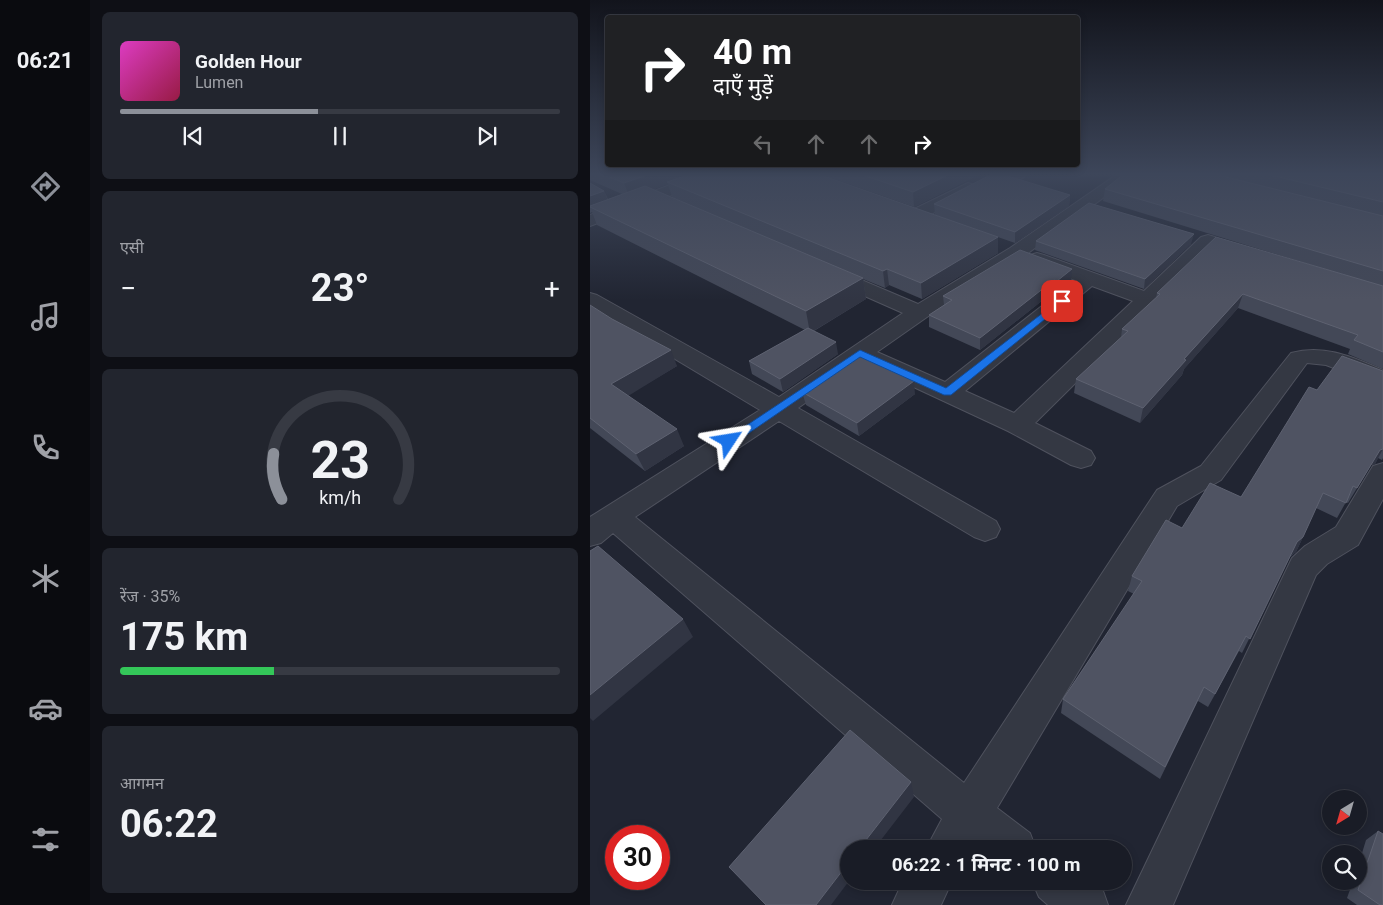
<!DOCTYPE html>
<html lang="hi">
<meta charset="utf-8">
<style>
:root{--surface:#191c26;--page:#22252e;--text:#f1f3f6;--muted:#9fa1a7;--line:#373a43;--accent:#8c9099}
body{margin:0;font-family:Roboto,"Noto Sans Devanagari",sans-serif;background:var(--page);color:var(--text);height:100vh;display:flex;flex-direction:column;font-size:19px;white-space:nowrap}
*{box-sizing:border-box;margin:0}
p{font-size:16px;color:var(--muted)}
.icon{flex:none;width:28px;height:28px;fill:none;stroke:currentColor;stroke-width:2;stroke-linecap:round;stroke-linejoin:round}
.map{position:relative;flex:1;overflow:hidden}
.side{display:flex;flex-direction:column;gap:12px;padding:12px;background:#0e0f15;width:500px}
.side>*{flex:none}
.banner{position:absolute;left:15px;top:15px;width:475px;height:152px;border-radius:5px;box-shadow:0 2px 8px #0003,0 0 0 1px var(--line);background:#202124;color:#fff;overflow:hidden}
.needle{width:32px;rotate:217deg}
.fabs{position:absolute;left:732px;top:790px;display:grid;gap:10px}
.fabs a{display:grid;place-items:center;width:45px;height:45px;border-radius:50%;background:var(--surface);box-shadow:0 2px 8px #0003,0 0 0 1px var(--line);font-size:25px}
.speed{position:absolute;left:15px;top:825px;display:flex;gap:10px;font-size:25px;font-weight:700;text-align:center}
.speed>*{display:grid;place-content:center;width:65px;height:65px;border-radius:50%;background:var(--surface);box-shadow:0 2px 8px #0003,0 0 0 1px var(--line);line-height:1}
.speed .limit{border:8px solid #d22;background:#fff;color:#111}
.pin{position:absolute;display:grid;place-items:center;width:42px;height:42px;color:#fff;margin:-21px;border-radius:10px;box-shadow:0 2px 8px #0006}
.me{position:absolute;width:55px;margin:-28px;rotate:57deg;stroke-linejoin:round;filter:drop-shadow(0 0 4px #0008)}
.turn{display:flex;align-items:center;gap:18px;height:105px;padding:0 25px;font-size:22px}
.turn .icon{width:65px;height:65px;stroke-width:2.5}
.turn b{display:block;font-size:35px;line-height:42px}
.lanes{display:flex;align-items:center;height:48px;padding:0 25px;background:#0003;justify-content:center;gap:25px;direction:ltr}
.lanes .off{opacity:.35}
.big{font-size:38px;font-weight:700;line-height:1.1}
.side .widget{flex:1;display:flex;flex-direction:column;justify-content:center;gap:8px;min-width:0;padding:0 18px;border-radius:8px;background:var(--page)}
.side .dial{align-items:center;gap:0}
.dial svg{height:130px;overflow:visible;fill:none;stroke:var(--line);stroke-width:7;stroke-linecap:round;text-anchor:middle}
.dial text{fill:var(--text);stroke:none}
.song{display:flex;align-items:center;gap:15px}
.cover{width:60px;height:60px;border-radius:8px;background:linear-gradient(135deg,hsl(310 70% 55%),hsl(340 70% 35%))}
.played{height:5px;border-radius:2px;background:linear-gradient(90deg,var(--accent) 45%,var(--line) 45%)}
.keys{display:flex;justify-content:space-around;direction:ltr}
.heat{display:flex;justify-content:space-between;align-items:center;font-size:28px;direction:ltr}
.charge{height:8px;border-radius:4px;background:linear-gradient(90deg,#34c759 35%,var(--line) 0)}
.trip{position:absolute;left:250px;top:840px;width:292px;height:50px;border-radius:25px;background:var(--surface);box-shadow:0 2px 8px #0003,0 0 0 1px var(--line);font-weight:700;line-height:50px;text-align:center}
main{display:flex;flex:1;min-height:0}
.tab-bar{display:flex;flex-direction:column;width:90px;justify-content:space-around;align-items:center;background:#0a0b0f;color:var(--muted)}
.tab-bar .icon{width:35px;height:35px}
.tab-bar .on{color:var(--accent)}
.tab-bar b{font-size:22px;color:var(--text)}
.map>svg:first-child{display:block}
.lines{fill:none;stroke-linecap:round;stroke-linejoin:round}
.minor-casing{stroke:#4f525e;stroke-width:2}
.minor{fill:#343843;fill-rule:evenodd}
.wall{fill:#434857;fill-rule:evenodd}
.shaded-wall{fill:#313543}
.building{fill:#4f5362;stroke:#5e6271}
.route{fill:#1a73e8;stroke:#114b97}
</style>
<main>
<nav class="tab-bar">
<b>06:21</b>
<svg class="icon on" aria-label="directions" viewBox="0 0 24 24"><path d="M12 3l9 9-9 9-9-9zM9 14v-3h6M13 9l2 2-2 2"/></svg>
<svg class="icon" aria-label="music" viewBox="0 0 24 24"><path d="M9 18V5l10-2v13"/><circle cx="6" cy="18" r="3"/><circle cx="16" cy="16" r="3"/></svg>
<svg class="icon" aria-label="phone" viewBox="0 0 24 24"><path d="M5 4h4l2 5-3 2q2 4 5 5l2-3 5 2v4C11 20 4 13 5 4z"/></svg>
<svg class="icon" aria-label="climate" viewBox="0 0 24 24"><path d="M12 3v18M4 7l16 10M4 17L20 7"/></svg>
<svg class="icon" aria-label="car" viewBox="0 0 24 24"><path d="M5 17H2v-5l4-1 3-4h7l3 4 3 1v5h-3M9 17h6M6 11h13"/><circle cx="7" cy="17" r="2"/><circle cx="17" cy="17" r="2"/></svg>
<svg class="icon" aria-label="filters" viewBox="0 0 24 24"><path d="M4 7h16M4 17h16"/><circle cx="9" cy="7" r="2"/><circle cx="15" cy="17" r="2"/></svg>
</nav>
<section class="side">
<div class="widget">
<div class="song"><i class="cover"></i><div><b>Golden Hour</b><p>Lumen</p></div></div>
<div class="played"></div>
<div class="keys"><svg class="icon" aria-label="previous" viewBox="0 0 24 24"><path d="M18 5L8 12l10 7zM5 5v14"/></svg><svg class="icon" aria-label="pause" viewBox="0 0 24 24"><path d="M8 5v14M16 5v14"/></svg><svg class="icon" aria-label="next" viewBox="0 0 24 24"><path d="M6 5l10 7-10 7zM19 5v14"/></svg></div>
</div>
<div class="widget"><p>एसी</p>
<div class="heat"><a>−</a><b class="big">23°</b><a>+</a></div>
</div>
<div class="widget dial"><svg viewBox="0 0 100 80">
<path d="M14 69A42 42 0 1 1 86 69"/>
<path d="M14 69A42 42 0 0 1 9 41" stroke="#8c9099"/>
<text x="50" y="56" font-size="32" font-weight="700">23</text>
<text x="50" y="72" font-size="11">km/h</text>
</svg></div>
<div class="widget"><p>रेंज · 35%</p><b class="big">175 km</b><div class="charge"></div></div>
<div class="widget"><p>आगमन</p><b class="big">06:22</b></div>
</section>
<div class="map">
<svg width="793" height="905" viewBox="0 0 793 905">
<rect width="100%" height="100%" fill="#212532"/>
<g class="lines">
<defs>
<path id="minor" d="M 112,173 L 134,173 L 132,176 L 0,226 L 0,215 Z
M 417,173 L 438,173 C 433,180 422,183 413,181 L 411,178 Z
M 529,173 L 547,173 L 434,256 L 337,317 L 287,352 L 355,382 L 485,280 L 440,263 L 437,259 L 440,255 L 447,253 L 454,255 L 554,291 L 611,237 L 618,235 L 625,237 L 627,241 L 625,245 L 445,423 L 501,451 L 505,458 L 501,465 L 491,468 L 481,465 L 418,431 L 272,363 L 208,408 L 406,521 L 410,529 L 406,537 L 395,541 L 384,537 L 189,421 L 45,517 L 374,783 L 567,490 L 611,466 L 701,353 C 735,344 762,357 793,370 L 793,387 L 736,365 L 717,363 L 631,480 L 587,506 L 407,808 L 440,833 L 446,849 L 388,849 L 385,846 L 383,849 L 336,849 L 352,819 L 23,533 L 11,543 L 0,546 L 0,517 L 170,410 L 0,308 L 0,293 L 7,295 L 189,397 L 313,313 L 234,278 L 231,274 L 234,270 L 241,268 L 248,270 L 328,304 L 420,248 ZM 502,286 L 543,301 L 424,413 L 375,391 Z
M 378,183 L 384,185 L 386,188 L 384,191 L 332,219 L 326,220 L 320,219 L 317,215 L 320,211 Z
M 793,463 L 793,499 L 768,545 L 737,564 L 726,575 L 583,905 L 536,905 L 702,558 L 715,546 L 746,527 L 783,466 Z
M 313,881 L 362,881 L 351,905 L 302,905 Z
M 442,881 L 502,881 L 512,888 L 518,905 L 458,905 L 449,897 Z"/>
</defs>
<use href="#minor" class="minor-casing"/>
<use href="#minor" class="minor"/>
</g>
<path class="wall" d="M 0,173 L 225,173 L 408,237 L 408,253 L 332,299 L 299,285 L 295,288 L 273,279 L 276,299 L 224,331 L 248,354 L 193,392 L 162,374 L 159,361 L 215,330 L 7,225 L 2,212 L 0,213 L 0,183 L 14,191 L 18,199 L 32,194 L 0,180 ZM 78,184 L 82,197 L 162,231 L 63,189 Z
M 227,173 L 392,173 L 324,207 Z
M 621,173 L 793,173 L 793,369 L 758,354 L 760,349 L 648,308 L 594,369 L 592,375 L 550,423 L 484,393 L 486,379 L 531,338 L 532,329 L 566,298 L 567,293 L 757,276 L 513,201 L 515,189 Z
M 480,195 L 479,206 L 425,243 L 345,215 L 344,204 Z
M 446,241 L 601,244 L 554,289 L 445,250 Z
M 430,250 L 481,281 L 466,293 L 463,292 L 390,350 L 339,327 L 339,315 L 354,305 L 353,296 Z
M 0,305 L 87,366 L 38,395 L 94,446 L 55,471 L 0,428 Z
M 793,371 L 793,458 L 792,460 L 788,458 L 785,464 L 781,465 L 758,503 L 756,502 L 747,518 L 726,508 L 713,537 L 706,552 L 700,557 L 652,653 L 649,651 L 618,707 L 608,701 L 570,779 L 471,713 L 473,699 L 544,594 L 538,591 L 542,576 L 592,528 L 651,497 L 727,390 Z
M 212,392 L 325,394 L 269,436 L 216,405 Z
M 788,831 L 793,905 L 767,905 L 757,898 L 763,881 L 769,881 L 769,863 L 776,840 Z"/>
<path class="shaded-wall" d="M 63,173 L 107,173 L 77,182 L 78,184 L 40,198 L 34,183 Z
M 362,173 L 392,173 L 324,207 L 323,192 Z
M 14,191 L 20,206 L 0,207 L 0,196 Z
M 480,195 L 479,206 L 425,243 L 425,232 Z
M 604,234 L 601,244 L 554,289 L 555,279 Z
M 408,237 L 408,253 L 332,299 L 331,283 Z
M 297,269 L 299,285 L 295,288 L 293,271 Z
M 482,269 L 481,281 L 466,293 L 467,281 Z
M 273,278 L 276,299 L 220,333 L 216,311 Z
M 464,280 L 463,292 L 390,350 L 390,338 Z
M 653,294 L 648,308 L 594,369 L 592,375 L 550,423 L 553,408 L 594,359 Z
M 246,342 L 248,354 L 193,392 L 190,379 Z
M 81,350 L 87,366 L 30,401 L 21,384 Z
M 324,381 L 325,394 L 269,436 L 267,423 Z
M 87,429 L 94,446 L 55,471 L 46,454 Z
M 793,449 L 785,464 L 781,465 L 758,503 L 790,450 Z
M 713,537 L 706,552 L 699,557 L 707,542 Z
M 93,619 L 103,637 L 3,721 L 0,718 L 0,695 Z
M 321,782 L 324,797 L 284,849 L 269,849 Z
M 259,862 L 259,881 L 241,905 L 226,905 Z"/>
<path class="building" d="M 10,173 L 63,173 L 34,183 Z
M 103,173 L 225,173 L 408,237 L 331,283 L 297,269 L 293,271 L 77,182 Z
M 267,173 L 362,173 L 323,192 Z
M 404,173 L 408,173 L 480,195 L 425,232 L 344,204 Z
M 535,173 L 620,173 L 793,216 L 793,271 L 515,189 Z
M 672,173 L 793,173 L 793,202 Z
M 0,183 L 14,191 L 0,196 Z
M 55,186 L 273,278 L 216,311 L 0,207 L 0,206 Z
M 499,203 L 604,234 L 555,279 L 446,241 Z
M 626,237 L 793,286 L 793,352 L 764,340 L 768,335 L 653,294 L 594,359 L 596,360 L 553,408 L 486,379 L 538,331 L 532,329 L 570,294 L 567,293 Z
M 430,250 L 482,269 L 467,281 L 464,280 L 390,338 L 339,315 L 362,300 L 353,296 Z
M 0,305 L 22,319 L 81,350 L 21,384 L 87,429 L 46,454 L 0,418 Z
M 218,328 L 246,342 L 190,379 L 159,361 Z
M 269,353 L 324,381 L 267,423 L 212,392 Z
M 752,356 L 793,371 L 793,449 L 790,450 L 767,488 L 763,486 L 756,503 L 733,493 L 713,537 L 707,542 L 660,639 L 656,636 L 625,694 L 614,687 L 575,767 L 473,699 L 552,581 L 542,576 L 576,520 L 592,528 L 620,483 L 651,497 L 719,387 L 727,390 Z
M 8,546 L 93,619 L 0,695 L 0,551 Z
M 260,730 L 321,782 L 269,849 L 259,849 L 259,862 L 226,905 L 176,905 L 139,867 Z
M 788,831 L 793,834 L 793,905 L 790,905 L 768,890 Z"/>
<linearGradient id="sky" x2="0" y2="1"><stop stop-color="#12141c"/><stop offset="0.58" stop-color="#3d465a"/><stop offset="1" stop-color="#3d465a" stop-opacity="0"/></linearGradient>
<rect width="793" height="300" fill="url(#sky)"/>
<path class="route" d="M 472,298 L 475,299 L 475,303 L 361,395 L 354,395 L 270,357 L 143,444 L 135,444 L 133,441 L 270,350 L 356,388 Z"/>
</svg>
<div class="fabs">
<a><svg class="needle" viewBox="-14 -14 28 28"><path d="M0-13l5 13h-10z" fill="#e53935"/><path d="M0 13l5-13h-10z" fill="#9fa1a7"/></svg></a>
<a><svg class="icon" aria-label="search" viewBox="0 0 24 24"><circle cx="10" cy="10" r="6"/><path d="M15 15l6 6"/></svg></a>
</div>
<div class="speed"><div class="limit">30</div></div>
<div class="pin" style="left:472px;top:301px;background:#d93025"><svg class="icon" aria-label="arrive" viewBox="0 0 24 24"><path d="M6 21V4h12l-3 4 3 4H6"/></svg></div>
<svg class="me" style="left:139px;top:441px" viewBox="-20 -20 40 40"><path d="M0-17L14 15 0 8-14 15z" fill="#1a73e8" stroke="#fff" stroke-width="4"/></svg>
<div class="trip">06:22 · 1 मिनट · 100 m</div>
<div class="banner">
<div class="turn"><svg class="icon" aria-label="right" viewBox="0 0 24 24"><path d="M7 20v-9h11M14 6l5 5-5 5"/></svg><div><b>40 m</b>दाएँ मुड़ें</div></div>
<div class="lanes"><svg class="icon off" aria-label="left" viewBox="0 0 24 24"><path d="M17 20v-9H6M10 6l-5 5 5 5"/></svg><svg class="icon off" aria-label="ahead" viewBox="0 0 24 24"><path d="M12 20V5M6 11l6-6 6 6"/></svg><svg class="icon off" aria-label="ahead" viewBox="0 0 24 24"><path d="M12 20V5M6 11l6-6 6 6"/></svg><svg class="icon" aria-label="right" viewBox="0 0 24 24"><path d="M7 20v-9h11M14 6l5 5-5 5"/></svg></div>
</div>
</div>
</main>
